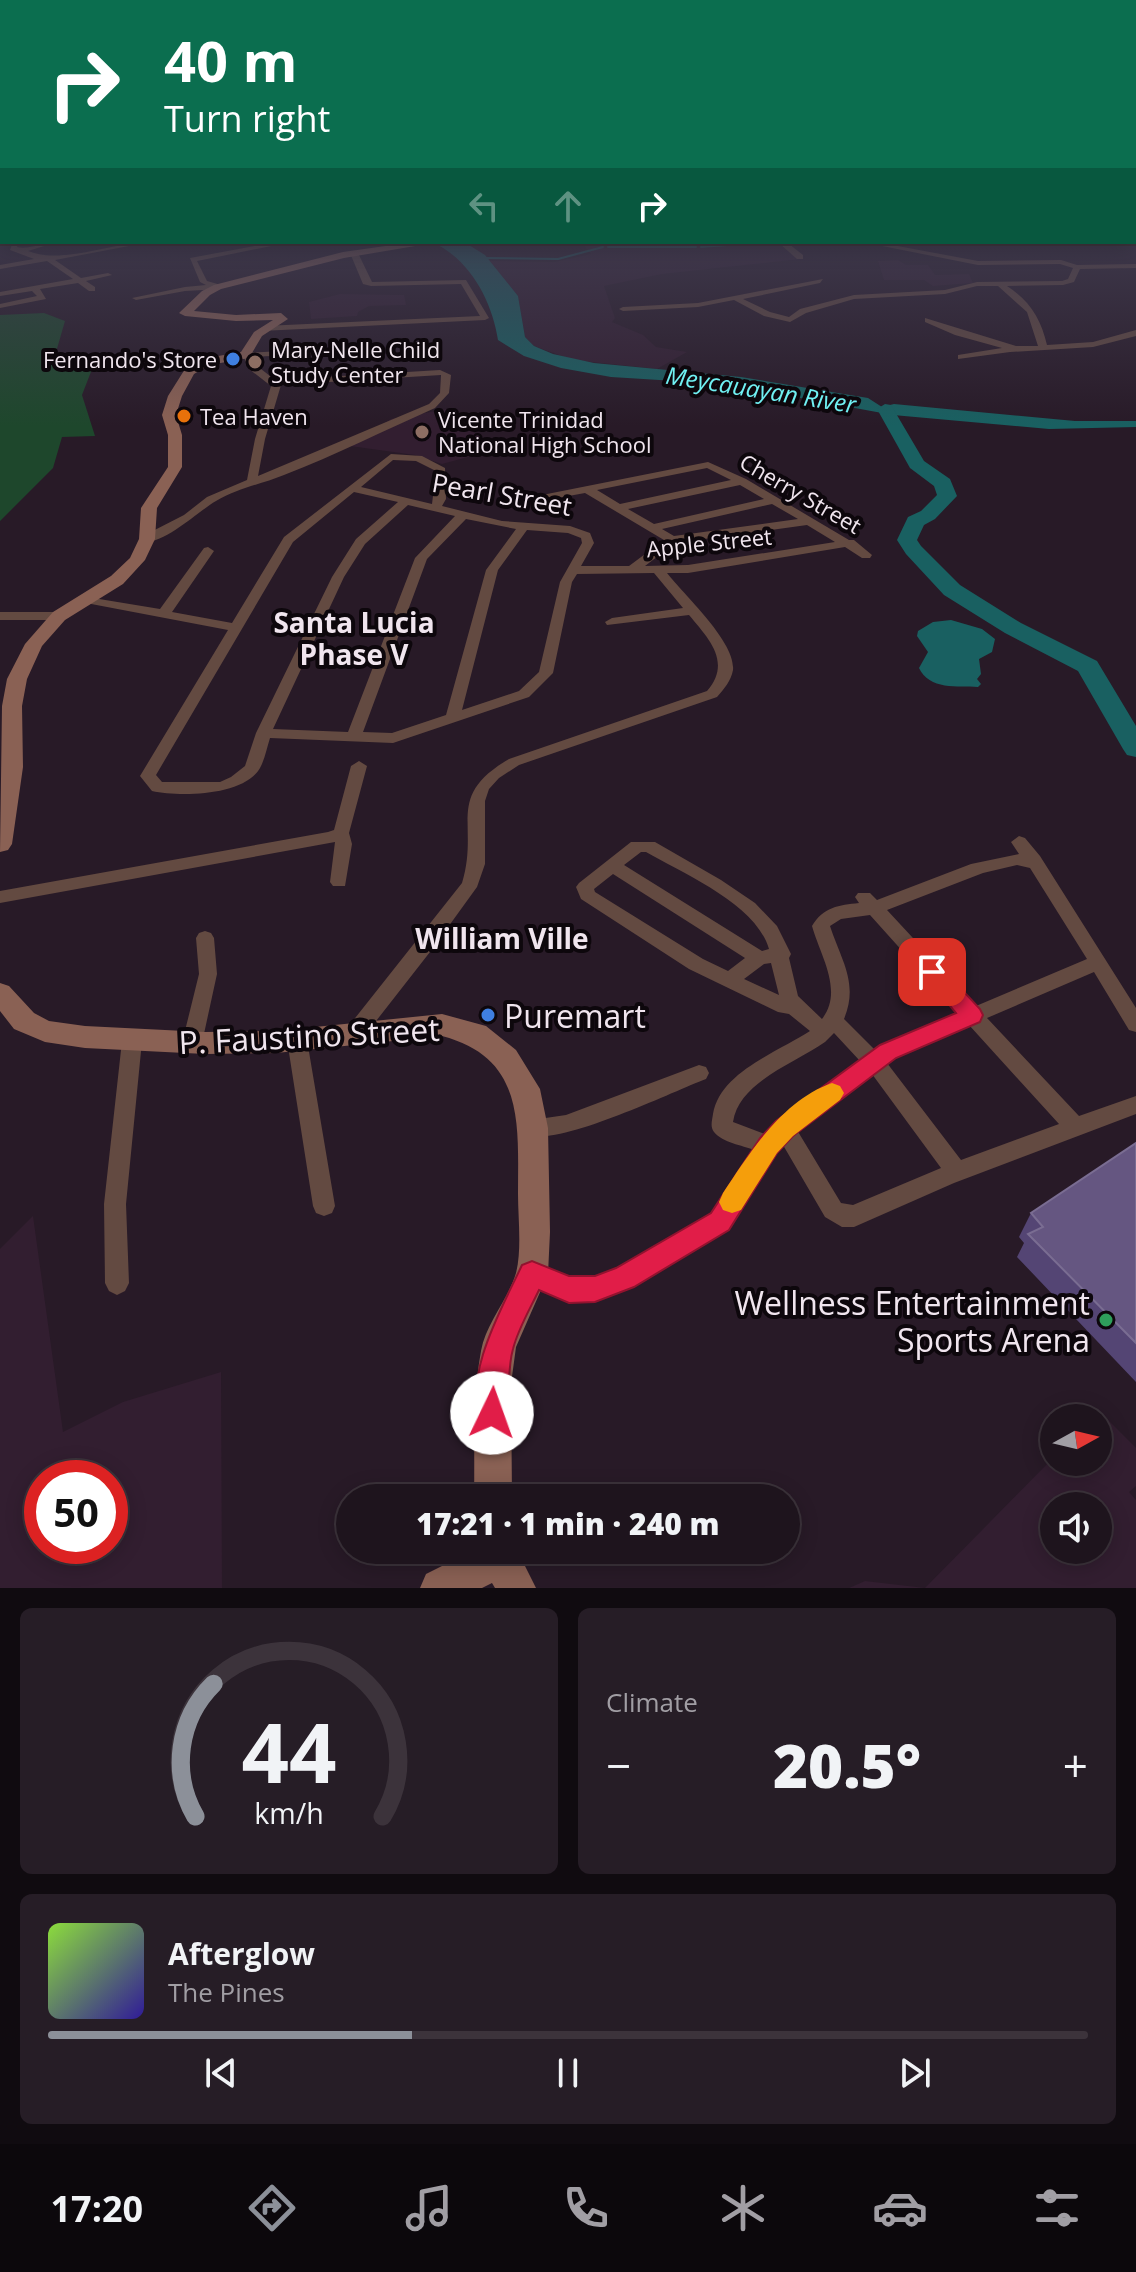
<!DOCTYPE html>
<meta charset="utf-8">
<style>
:root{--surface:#1e141d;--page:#261d26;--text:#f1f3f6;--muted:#a19ea4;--line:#3c333b;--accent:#8c9099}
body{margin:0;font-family:"Open Sans",sans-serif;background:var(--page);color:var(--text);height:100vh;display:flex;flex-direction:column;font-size:30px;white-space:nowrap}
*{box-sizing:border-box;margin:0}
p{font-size:26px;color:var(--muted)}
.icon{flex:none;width:44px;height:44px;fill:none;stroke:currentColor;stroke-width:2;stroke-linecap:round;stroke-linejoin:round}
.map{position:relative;height:1588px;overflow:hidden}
.panel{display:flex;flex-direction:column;gap:20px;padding:20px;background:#100b10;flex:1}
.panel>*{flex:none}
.hud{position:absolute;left:0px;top:0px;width:1136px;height:244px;box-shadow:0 4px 20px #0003,0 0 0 2px var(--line);background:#0b6e4f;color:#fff;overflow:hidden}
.needle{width:52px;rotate:82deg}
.buttons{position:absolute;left:1040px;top:1404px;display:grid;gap:16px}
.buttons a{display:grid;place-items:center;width:72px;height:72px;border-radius:50%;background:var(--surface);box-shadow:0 4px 20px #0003,0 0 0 2px var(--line);font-size:40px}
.speed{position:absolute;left:24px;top:1460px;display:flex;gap:16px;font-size:40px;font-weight:700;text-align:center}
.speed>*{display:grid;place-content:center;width:104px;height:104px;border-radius:50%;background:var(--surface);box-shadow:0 4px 20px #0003,0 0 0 2px var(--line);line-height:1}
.speed .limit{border:12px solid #d22;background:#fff;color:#111}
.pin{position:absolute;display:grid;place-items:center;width:68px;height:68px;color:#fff;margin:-34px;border-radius:16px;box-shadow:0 4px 12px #0006}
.me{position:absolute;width:88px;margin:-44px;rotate:3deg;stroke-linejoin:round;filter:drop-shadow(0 0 6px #0008)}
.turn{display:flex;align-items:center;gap:28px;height:168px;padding:0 32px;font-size:36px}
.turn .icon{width:104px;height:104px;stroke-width:2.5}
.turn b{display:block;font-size:56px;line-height:68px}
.lanes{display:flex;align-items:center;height:76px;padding:0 32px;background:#0003;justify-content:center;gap:40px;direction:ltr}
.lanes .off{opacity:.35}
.big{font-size:60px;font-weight:800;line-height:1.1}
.panel .tile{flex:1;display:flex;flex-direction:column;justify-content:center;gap:12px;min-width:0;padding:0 28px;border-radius:12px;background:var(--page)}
.panel .dial{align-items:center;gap:0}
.dial svg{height:208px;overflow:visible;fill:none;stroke:var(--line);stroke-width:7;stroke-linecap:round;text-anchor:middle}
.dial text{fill:var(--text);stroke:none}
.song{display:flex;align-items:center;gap:24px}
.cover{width:96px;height:96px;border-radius:12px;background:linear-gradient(135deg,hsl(90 70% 55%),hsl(250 70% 35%))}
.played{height:8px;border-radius:4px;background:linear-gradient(90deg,var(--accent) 35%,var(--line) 35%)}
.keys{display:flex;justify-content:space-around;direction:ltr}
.heat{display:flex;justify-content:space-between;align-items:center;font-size:44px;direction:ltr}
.panel .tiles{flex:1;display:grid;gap:20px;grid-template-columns:1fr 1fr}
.tile:last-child{grid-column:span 2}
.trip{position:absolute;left:336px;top:1484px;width:464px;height:80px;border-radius:40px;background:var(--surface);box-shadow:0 4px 20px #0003,0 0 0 2px var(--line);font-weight:800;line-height:80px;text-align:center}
.tab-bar{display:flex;height:128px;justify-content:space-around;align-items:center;background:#0c080c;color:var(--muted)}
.tab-bar .icon{width:56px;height:56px}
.tab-bar .selected{color:var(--accent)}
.tab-bar b{font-size:36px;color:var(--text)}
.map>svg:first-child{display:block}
.built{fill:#321e30;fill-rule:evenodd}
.green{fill:#1e472c}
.water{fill:#196061}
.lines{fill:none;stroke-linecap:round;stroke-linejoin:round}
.stream{stroke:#196061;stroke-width:2}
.river{fill:#196061;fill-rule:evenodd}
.street{fill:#634a41;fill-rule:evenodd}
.secondary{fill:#8a6154;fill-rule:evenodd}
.highway{fill:#c2836f;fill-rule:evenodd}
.wall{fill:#544574}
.building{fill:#655681;stroke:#7a6d92;stroke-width:2}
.route{fill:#e11d48;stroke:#92132f;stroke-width:2}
.slow{fill:#f59e0b}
.shop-dot{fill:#3f7fe0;stroke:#0d070c;stroke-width:3}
.education-dot{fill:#8d6e63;stroke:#0d070c;stroke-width:3}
.food-dot{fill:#e8710a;stroke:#0d070c;stroke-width:3}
.leisure-dot{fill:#2e9e5b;stroke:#0d070c;stroke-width:3}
.labels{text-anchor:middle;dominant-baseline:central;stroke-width:8;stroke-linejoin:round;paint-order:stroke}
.far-poi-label{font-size:22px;fill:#f0e5ee;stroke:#0d070c;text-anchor:start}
.far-street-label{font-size:22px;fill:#f0e5ee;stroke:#0d070c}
.far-water-label{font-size:24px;font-style:italic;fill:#70f1f3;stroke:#0d070c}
.street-label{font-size:26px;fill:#f0e5ee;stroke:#0d070c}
.neighbourhood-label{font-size:28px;font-weight:bold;fill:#f0e5ee;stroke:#0d070c}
.near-poi-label{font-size:32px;fill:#f0e5ee;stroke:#0d070c;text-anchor:start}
.near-street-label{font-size:32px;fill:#f0e5ee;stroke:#0d070c}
</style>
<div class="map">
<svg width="1136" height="1588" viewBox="0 0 1136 1588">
<rect width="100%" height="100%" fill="#281a27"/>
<path class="built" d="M 581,242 L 722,242 L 725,246 L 779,242 L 801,259 L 662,274 L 604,286 L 615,318 L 612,322 L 643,335 L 656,347 L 687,352 L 657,369 L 573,360 L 534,346 L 525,337 L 518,296 L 490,261 L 555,262 L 591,254 Z
M 898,260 L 906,265 L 928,265 L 935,275 L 969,274 L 973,283 L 933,286 L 924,280 L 884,280 L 878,261 Z
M 340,294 L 404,295 L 406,305 L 369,306 L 358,312 L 357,316 L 311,319 L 309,302 Z
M 447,409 L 494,450 L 442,464 L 415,455 L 350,446 L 391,419 Z
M 33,1216 L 63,1432 L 123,1402 L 221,1372 L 222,1588 L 0,1588 L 0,1249 ZM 42,1478 L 110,1478 L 110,1546 L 42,1546 Z
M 1100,1412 L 1136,1448 L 1136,1486 L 1129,1492 L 1136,1500 L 1136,1588 L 849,1588 L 865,1581 L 925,1588 L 1054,1457 L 1054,1462 L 1098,1462 L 1098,1418 L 1093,1418 ZM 1098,1506 L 1098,1550 L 1054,1550 L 1054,1506 Z"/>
<path class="green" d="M 44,313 L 65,321 L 52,366 L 94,364 L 82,395 L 95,436 L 62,437 L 53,468 L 0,521 L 0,315 Z"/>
<path class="water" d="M 432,242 L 464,242 L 485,255 L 518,296 L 525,337 L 534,346 L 553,354 L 594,363 L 741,377 L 868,398 L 882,407 L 894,404 L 1075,421 L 1136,421 L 1136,427 L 1049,429 L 893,415 L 724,384 L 611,377 L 561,368 L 524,356 L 498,340 C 492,301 470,259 432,242 Z
M 951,620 L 982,629 L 995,639 L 992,652 L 979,659 L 981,674 L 977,679 L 981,684 L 978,687 C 958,686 929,690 919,668 L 928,652 L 917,636 L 918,631 L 933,622 Z"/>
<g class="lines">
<path class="stream" d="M 608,247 L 696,247
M 701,247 L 768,242
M 482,258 L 558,259 L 603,247"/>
<path class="river" d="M 885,404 L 891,405 L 924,461 L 950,479 L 957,496 L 935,519 L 924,525 L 917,540 L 921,546 L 960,585 L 1021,623 L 1097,661 L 1136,726 L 1136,757 L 1127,755 L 1123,749 L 1078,671 L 1005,633 L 944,595 L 906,554 L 897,540 L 908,517 L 921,511 L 937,495 L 934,486 L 910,468 L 877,409 Z"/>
<path class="street" d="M 2,205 L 2,209 L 0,210 L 0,206 Z
M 1134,229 L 1136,229 L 1136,234 L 1134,234 Z
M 13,242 L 19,242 L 17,247 C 29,250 44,242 57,242 L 28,251 C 62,265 113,242 150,242 L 55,260 L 81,278 L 108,273 L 112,275 L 86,281 L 95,287 L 95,291 L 89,291 L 78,283 L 40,289 L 46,299 L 0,308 L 0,304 L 37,296 L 32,291 L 0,296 L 0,292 L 73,279 L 47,261 L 0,269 L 0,265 L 34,259 L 10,250 Z
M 277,242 L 291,242 L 197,261 L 207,281 L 221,285 L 221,289 L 185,291 L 136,300 L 132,298 L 185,287 L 206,285 L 200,282 L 190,258 Z
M 792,242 L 789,244 L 803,255 L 803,259 L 797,259 L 779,243 Z
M 862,242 L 876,242 L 978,261 L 1061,260 L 1077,265 L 1136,264 L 1136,268 L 1080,269 L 1074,282 L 1063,285 L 1007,286 C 1030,301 1041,319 1047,345 L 1093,342 L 1136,330 L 1136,336 L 1093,347 L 1010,352 L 958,359 L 958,355 L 1002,348 L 955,335 L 925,322 L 925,318 L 1016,346 L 1038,346 L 1027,312 L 998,286 L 977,286 L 945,294 L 854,299 L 806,313 L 790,322 L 764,316 L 734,300 L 698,307 L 623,311 L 619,309 L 623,307 L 698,303 L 823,279 L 820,283 L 743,299 L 770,312 L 789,317 L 800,309 L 854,295 L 945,290 L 977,282 L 1062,281 L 1068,279 L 1073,268 L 1060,264 L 978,265 Z
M 354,251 L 358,253 L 372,282 L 466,280 L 489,318 L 485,320 L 261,331 L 260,329 L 264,326 L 480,316 L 461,284 L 371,286 L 363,284 L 350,253 Z
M 360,347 L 364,350 L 363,352 L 250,357 L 256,365 L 275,380 L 440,370 L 451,375 L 449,393 L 435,408 C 385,430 336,455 284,475 C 262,484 238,488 216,501 C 197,512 165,544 143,542 L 143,536 L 184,515 L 207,497 L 247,480 L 255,439 L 271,386 L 249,369 L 242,353 ZM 441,375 L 440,393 L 429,404 L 258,476 L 265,439 L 281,385 Z
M 391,454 L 422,456 L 445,468 L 446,499 L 442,506 L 502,521 L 570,526 L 590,533 L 594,543 L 581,566 L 629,566 L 664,540 L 585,493 L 536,502 L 532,501 L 532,497 L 708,462 L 746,479 L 849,540 L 854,540 L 872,555 L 870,558 L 862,558 L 845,547 L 688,573 L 667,573 C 684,595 736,642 733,670 C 731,681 724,689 717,697 L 519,765 L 499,778 L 489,789 L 485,801 L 485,864 L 477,887 L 430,952 L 362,1039 L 355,1041 L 348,1039 L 345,1033 L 348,1027 L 462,883 C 480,824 444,797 509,759 L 707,691 C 732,662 709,639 689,615 L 607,625 L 605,622 L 612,618 L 683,608 L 654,573 L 577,574 L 572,582 L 553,673 L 529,697 L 393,743 L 270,738 C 267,747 265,759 260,768 C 244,796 180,797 152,791 L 140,776 L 228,630 L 86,603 L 81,602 L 81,596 L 160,609 L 204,548 L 208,547 L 214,551 L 172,612 L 232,623 L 284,537 ZM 393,460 L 416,461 L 436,471 L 432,504 L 361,487 ZM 707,468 L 731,480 L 620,504 L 597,490 ZM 740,485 L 764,499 L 654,524 L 628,509 ZM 354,492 L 398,502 L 356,539 L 332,577 L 256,733 L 245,766 L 231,777 L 220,782 L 162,782 L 156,775 L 293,542 ZM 772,504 L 798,519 L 674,536 L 662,529 ZM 408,505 L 455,516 L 415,558 L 348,732 L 273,729 L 344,577 L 365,544 ZM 466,519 L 516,529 L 486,570 L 446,715 L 392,733 L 363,732 L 427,559 ZM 807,525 L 835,542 L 688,565 L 645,566 L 675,543 ZM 527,530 L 568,533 L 581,538 L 582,543 L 560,582 L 539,672 L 519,691 L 462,710 L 498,570 Z
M 0,612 L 59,612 L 66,616 L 59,620 L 0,620 Z
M 359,761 L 367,766 L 349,833 L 352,844 L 345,886 L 333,886 L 330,882 L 335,842 L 0,903 L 0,891 L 328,832 L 334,830 L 351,766 Z
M 1019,836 L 1025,838 L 1040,856 L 1136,1008 L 1136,1032 L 1129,1030 L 1094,972 L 987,1018 L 1079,1116 L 1136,1096 L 1136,1114 L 954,1183 L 854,1227 L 842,1227 L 825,1217 L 783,1145 L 728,1228 L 632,1286 L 595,1301 L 569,1301 L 524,1282 L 520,1274 L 524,1266 L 532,1263 L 569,1277 L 595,1277 L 617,1269 L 712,1214 L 754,1150 C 742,1145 723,1143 714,1132 C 710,1127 712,1121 713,1114 C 720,1072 778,1052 810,1031 L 789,1014 L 778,1012 L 689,969 L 581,899 L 576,887 L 579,883 L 631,842 L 655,842 L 721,880 L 755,903 L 777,926 L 791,954 L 789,958 L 798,996 L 822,1019 C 844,991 820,955 812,926 C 823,907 839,905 859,903 L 855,897 L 858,893 L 870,893 L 877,900 L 971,864 L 1019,854 L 1011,842 ZM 641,852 L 646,852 C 684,874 756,904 769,949 L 762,951 L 624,865 ZM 1017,865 L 1030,868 L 1087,959 L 976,1006 L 887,910 L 983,873 ZM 613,874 L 745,958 L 728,971 L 703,959 L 595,892 L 594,889 ZM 870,915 L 958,1013 L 875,1050 L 844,1019 C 859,983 841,960 830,926 L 841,919 ZM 771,963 L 779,995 L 744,979 L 764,964 ZM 969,1025 L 1059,1124 L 961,1160 L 887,1063 L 895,1057 ZM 834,1033 L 860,1061 L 776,1121 L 765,1134 L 733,1122 C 739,1082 795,1063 825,1042 ZM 872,1074 L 941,1168 L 853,1205 L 841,1203 L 797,1130 Z
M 205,931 L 211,933 L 214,938 L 217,974 L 202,1043 L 199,1049 L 192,1051 L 185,1049 L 182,1043 L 199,974 L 196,938 L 199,933 Z
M 297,1032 L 304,1034 L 307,1040 L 335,1206 L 332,1213 L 324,1216 L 316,1213 L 313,1206 L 287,1040 L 290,1034 Z
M 132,1033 L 139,1035 L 142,1041 L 126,1204 L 129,1283 L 125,1291 L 117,1295 L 109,1291 L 105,1283 L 104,1204 L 122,1041 L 125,1035 Z
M 699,1065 L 706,1067 L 709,1073 L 706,1079 C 669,1093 559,1147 525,1135 L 522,1128 L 525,1121 L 566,1115 Z"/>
<path class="secondary" d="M 0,224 L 2,224 L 2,230 L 0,230 Z
M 414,242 L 439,242 L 344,258 L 221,289 L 210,295 L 194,311 L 236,315 L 281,313 L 288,319 L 262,336 L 249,358 L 209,365 L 194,374 L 182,396 L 176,415 L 182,435 L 182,467 L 157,508 L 155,539 L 145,560 L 123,584 L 65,620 L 42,646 L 27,679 L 22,706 L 23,767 L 12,844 L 8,850 L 0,852 L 2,706 L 7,679 L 25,644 L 53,612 L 111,576 L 130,558 L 139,539 L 141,508 L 168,467 L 168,435 L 162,415 L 168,396 L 185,369 L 201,359 L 241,352 L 254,332 L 273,320 L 236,321 L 185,316 L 179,313 L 202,291 L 214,285 L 343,252 Z
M 0,983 L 9,986 L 34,1013 L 49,1021 L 85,1026 L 205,1032 L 276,1031 L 442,1014 L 486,1026 L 516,1050 L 540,1089 L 548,1128 L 550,1232 L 548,1274 L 516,1347 L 511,1384 L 512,1498 L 474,1498 C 475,1449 472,1400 481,1351 C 486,1323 508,1300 516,1273 C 522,1249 518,1218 518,1194 C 518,1123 525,1058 442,1036 L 276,1053 L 205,1054 L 85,1048 L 45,1042 L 14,1029 L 0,1011 Z
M 474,1550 L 517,1550 L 536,1588 L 495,1588 L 492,1583 L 482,1588 L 420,1588 L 426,1574 Z"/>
<path class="highway" d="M 2,218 L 2,226 L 0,227 L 0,219 Z"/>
</g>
<path class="wall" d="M 702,242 L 721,242 L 720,245 L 704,246 Z
M 1136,1143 L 1136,1382 L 1017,1257 L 1024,1243 L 1019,1237 L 1031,1213 Z"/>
<path class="building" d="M 1136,1143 L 1136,1343 L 1028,1234 L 1043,1227 L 1031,1213 Z"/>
<linearGradient id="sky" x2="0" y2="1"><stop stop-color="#160e15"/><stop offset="0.48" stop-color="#423e52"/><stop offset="1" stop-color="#423e52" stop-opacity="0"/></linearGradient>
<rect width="1136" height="426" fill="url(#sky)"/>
<path class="route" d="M 932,964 L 940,966 L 980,1009 L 983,1015 L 980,1022 L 896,1058 L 793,1136 L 777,1153 L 729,1230 L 634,1287 L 595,1302 L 569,1303 L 539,1290 C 530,1309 518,1329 513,1349 C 506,1373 512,1401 503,1424 L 492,1428 L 481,1424 C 462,1376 502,1308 522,1265 L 532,1261 L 569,1276 L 595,1276 L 616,1268 L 711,1213 L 760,1138 L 776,1121 L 880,1045 L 956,1013 L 922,972 L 925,966 Z"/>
<path class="slow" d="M 832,1083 L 840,1086 L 844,1093 L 840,1100 L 793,1136 L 777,1153 L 741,1210 L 732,1213 L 723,1210 L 719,1202 L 723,1193 C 750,1152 783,1100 832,1083 Z"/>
<g class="shop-dot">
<circle cx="233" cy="359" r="8"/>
<circle cx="488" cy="1015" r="8"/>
</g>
<g class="education-dot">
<circle cx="255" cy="362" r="8"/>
<circle cx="422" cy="432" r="8"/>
</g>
<circle class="food-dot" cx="184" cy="416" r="8"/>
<circle class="leisure-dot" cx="1106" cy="1320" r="8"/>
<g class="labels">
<g class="far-poi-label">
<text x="271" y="349">Mary-Nelle Child<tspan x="271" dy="25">Study Center</tspan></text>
<text x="217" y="359" text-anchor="end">Fernando's Store</text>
<text x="200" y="416">Tea Haven</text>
<text x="438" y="419">Vicente Trinidad<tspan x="438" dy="25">National High School</tspan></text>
</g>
<g class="far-street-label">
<text transform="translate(801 493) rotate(30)">Cherry Street</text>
<text transform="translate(709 542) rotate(-6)">Apple Street</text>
</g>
<g class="far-water-label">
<text transform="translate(761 389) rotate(9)">Meycauayan River</text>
</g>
<g class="street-label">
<text transform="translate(502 494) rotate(10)">Pearl Street</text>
</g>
<g class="neighbourhood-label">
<text x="354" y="622">Santa Lucia<tspan x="354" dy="32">Phase V</tspan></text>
<text x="502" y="938">William Ville</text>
</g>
<g class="near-poi-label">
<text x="504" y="1015">Puremart</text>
<text x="1090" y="1302" text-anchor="end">Wellness Entertainment<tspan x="1090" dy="37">Sports Arena</tspan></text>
</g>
<g class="near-street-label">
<text transform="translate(309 1035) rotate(-3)">P. Faustino Street</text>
</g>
</g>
</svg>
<div class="buttons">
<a><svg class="needle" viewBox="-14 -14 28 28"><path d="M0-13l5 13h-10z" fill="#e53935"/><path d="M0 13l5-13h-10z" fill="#a19ea4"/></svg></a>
<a><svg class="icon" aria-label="sound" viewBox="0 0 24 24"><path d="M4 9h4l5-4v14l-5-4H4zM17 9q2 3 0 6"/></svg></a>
</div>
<div class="speed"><div class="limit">50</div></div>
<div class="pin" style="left:932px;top:972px;background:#d93025"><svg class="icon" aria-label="arrive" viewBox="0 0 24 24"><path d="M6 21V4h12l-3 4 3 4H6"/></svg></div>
<svg class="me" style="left:492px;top:1413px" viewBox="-20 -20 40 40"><circle r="19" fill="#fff"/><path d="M0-13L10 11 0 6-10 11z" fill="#e11d48"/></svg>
<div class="trip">17:21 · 1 min · 240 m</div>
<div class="hud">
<div class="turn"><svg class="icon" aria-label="right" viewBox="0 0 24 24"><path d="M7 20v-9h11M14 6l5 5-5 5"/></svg><div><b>40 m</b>Turn right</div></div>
<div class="lanes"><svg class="icon off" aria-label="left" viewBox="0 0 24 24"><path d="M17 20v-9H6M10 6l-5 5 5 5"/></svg><svg class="icon off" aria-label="ahead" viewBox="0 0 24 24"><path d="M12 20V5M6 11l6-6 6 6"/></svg><svg class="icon" aria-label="right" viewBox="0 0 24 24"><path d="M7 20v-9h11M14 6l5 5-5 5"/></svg></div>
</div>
</div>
<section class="panel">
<div class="tiles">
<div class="tile dial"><svg viewBox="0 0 100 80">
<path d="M14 69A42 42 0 1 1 86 69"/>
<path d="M14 69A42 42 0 0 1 21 18" stroke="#8c9099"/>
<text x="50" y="56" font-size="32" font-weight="700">44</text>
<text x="50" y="72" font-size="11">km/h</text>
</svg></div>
<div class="tile"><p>Climate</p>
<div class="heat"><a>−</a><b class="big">20.5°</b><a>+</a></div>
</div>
<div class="tile">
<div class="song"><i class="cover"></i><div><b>Afterglow</b><p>The Pines</p></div></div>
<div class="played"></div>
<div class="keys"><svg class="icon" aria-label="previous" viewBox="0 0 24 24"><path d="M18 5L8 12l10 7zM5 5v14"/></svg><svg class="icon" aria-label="pause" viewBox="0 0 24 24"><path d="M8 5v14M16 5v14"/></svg><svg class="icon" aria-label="next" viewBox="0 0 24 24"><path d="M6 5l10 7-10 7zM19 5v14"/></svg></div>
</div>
</div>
</section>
<nav class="tab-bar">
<b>17:20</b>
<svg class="icon selected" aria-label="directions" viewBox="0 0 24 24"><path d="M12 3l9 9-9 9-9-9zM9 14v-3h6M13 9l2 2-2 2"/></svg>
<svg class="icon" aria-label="music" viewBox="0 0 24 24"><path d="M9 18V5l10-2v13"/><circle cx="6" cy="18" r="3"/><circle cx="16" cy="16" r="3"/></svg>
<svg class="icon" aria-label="phone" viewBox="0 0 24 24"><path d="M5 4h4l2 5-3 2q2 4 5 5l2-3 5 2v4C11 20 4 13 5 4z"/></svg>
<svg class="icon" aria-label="climate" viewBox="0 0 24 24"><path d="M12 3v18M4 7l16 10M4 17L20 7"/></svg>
<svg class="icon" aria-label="car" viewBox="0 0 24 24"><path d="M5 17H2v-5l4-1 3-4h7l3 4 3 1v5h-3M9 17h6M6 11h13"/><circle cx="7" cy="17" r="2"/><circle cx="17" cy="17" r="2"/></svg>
<svg class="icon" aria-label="filters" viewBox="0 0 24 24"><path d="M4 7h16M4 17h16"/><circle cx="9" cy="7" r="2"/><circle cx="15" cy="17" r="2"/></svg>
</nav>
